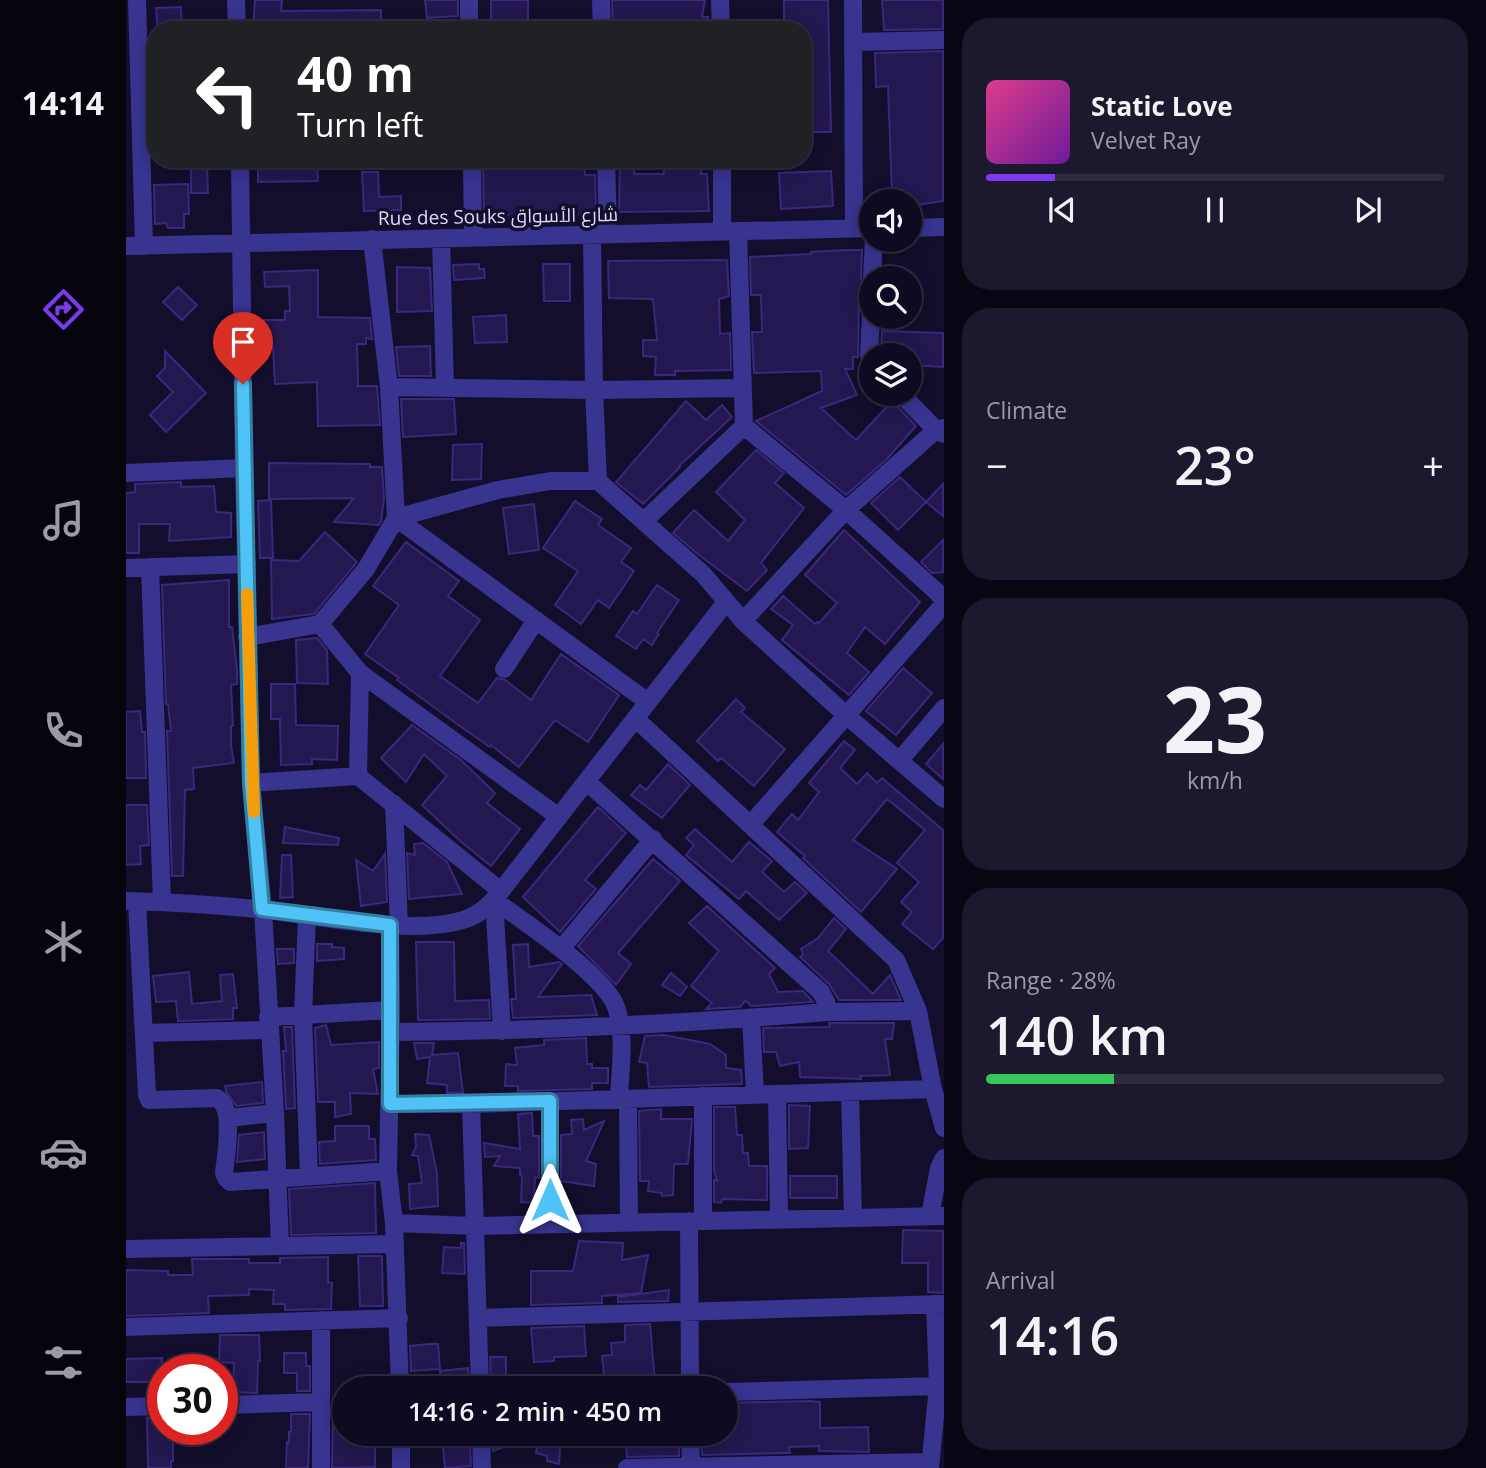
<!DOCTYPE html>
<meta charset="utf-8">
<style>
:root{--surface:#0e0a21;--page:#1c182e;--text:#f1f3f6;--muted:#9b9aa5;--line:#2e2b3f;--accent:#7c3aed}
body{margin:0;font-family:"Open Sans",Cairo,sans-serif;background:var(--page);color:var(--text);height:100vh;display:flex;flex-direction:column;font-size:26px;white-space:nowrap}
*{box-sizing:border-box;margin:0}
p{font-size:23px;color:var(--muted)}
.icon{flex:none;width:38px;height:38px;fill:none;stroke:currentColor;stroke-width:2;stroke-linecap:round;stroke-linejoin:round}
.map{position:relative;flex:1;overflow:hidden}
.details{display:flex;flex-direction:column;gap:18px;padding:18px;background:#080612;width:542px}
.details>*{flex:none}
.top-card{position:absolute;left:21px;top:21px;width:665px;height:147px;border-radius:28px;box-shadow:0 4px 18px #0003,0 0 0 2px var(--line);background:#202124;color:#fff;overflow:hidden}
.controls{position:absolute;left:733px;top:189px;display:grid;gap:14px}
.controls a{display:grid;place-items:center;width:63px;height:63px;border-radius:50%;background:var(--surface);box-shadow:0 4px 18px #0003,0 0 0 2px var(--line);font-size:35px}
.speed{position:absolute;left:21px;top:1354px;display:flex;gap:14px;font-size:35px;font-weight:700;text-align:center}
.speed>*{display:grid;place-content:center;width:91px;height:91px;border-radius:50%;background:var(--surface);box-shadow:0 4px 18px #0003,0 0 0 2px var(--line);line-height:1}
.speed .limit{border:10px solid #d22;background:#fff;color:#111}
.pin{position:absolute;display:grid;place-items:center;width:60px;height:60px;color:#fff;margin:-72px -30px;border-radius:50% 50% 50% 0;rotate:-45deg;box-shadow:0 0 7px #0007}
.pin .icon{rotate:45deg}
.me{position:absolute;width:77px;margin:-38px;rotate:0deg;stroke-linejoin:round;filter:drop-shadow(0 0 5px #0008)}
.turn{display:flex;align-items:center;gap:24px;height:147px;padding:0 35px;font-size:32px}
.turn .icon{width:91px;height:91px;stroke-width:2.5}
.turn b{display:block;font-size:49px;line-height:60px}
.big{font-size:52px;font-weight:600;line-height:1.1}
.details .card{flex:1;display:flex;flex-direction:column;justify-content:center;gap:10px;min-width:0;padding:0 24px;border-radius:28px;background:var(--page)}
.details .dial{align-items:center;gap:0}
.dial b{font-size:91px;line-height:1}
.song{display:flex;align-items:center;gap:21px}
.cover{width:84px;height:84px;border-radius:10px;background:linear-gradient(135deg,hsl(330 70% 55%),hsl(280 70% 35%))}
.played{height:7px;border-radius:4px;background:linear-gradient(90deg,var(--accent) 15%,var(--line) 15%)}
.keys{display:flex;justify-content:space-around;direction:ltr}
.heat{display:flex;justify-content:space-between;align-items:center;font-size:38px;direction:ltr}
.charge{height:10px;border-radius:5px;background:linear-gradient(90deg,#34c759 28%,var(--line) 0)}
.trip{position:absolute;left:206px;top:1376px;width:406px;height:70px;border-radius:35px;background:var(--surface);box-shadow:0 4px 18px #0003,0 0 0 2px var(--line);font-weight:600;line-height:70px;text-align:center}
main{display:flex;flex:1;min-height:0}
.dock{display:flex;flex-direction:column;width:126px;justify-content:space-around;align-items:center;background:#06040d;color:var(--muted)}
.dock .icon{width:49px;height:49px}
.dock .selected{color:var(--accent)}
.dock b{font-size:32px;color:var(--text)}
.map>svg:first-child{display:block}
.building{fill:#23184f;stroke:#39287d;stroke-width:2}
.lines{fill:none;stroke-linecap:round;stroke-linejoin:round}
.minor{stroke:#383490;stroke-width:18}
.route-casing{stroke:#337fa1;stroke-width:18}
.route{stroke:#4fc3f7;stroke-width:12}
.slow{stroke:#f59e0b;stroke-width:12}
.labels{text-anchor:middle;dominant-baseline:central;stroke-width:7;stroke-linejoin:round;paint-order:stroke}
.street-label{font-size:19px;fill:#ddd9ff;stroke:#130e2c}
</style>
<main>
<nav class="dock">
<b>14:14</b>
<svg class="icon selected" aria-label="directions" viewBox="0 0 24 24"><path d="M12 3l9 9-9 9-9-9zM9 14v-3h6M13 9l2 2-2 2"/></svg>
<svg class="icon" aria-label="music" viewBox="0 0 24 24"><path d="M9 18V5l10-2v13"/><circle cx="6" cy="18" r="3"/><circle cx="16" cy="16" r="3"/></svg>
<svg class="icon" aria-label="phone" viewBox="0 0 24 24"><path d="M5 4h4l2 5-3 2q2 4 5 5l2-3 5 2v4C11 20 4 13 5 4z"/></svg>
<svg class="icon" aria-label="climate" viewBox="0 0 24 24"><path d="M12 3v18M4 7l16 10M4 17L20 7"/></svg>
<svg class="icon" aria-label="car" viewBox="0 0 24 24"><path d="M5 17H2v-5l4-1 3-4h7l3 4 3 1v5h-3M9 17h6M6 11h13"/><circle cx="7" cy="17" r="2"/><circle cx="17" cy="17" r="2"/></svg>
<svg class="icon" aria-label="filters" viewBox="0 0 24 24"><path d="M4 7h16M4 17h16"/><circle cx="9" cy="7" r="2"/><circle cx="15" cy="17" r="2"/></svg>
</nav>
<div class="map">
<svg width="818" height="1468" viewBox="0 0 818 1468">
<rect width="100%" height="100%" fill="#130e2c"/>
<path class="building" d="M 129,0 L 156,0 L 155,11 L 255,10 L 255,30 L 127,30 Z
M 299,0 L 332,0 L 332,16 L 301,18 Z
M 365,0 L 402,0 L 402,20 L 365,21 Z
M 486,0 L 579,0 L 576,17 L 582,17 L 582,30 L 507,29 L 507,25 L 487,26 Z
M 658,0 L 702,0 L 705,132 L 677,132 L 677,30 L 658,30 Z
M 756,0 L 817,0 L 817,29 L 758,30 Z
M 55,7 L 56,30 L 32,30 L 30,8 Z
M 817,51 L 817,201 L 784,206 L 784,194 L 766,194 L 762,86 L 750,87 L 749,53 Z
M 132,159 L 191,159 L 192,181 L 132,182 Z
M 357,159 L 458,159 L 459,175 L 469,175 L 470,214 L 358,216 Z
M 537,159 L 575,159 L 575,174 L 581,174 L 583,211 L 493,212 L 494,164 L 508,164 L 508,174 L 538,174 Z
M 81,166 L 82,193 L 65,193 L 65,167 Z
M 705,171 L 707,206 L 655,209 L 653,173 Z
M 236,172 L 252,172 L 253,197 L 275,196 L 275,210 L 238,211 Z
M 62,184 L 63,214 L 58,214 L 58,228 L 42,228 L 40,223 L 29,224 L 28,185 Z
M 719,250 L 736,250 L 735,277 L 739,287 L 733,290 L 732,357 L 727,357 L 727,369 L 719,369 L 731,395 L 695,408 L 730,440 L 766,401 L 790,426 L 761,459 L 720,495 L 630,421 L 696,391 L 695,371 L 628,373 L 626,332 L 636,332 L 635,295 L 625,295 L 624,257 L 685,254 L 685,252 Z
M 601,260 L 603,296 L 593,299 L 594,334 L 604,333 L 605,370 L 549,371 L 549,375 L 529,375 L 530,357 L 517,356 L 517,340 L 531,340 L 527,299 L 483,298 L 482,261 Z
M 353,264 L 353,269 L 358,269 L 359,278 L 328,280 L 327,265 Z
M 417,264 L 444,264 L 444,301 L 418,301 Z
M 271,267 L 304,268 L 306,311 L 271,312 Z
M 192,270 L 192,317 L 244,318 L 246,339 L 240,338 L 240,344 L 231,344 L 232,386 L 251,386 L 254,425 L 192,426 L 191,382 L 149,384 L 147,347 L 139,347 L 138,320 L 159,320 L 159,311 L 164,311 L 163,286 L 139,287 L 138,272 Z
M 52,287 L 71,305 L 56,320 L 37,302 Z
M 380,315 L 381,342 L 349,343 L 347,317 Z
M 756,331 L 817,333 L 817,367 L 784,365 L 784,355 L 755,355 Z
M 304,346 L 305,376 L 273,376 L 270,347 Z
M 39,351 L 80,393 L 40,432 L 24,415 L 47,392 L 31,376 L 39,368 Z
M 275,399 L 328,399 L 330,434 L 277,437 Z
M 560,401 L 580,420 L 596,405 L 606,417 L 553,466 L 554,467 L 517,504 L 490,482 Z
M 356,444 L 355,479 L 326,480 L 327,445 Z
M 630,450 L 658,473 L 649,483 L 678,508 L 635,563 L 641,570 L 621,591 L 573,555 L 547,533 L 568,510 L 602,541 L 619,520 L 590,492 Z
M 143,463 L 244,464 L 244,467 L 256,467 L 258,498 L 255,522 L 253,525 L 208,522 L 228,498 L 143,499 Z
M 774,477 L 800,502 L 772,530 L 745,503 Z
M 55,482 L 55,487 L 88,486 L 90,512 L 105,513 L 105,537 L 43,541 L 44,524 L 13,524 L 13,553 L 0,553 L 0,493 L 9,492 L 9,484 Z
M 817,484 L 817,516 L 800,502 Z
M 145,500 L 147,558 L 134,558 L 132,501 Z
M 449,501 L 476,519 L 472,525 L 505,548 L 495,562 L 508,571 L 483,608 L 472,600 L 455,624 L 429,605 L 452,571 L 417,548 Z
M 408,504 L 413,550 L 383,554 L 377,508 Z
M 718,530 L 794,602 L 759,644 L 739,627 L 721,653 L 743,672 L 723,695 L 656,640 L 667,625 L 645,609 L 657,596 L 689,624 L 691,622 L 693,623 L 711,603 L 679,575 Z
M 199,532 L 231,562 L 188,614 L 146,619 L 145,560 L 173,561 Z
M 817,540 L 817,572 L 806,573 L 795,562 Z
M 280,542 L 333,581 L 322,596 L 354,620 L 314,676 L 352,703 L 371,678 L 379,680 L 405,700 L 435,654 L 493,695 L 462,742 L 429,720 L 393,767 L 365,745 L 364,747 L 331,724 L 271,680 L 273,678 L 239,654 L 273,605 L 247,586 Z
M 103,580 L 103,627 L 106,627 L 111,670 L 111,684 L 105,685 L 107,726 L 105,726 L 105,745 L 108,763 L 67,768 L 68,789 L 59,790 L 57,876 L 46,876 L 41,731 L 45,731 L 42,704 L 40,704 L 36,585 Z
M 531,585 L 553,600 L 531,633 L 533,634 L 526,645 L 517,639 L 510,649 L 490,636 L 507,611 L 511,614 Z
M 191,638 L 201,650 L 202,684 L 171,683 L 170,640 Z
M 777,668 L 806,693 L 770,735 L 740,711 Z
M 145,684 L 169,684 L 170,725 L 212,726 L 211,760 L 186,759 L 186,764 L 155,765 L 154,719 L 145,719 Z
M 610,699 L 619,708 L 615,712 L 659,749 L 628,786 L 595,758 L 592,761 L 571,741 Z
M 14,711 L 16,732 L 19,732 L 20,778 L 0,778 L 0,712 Z
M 286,725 L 335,760 L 369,793 L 361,803 L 394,829 L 365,866 L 333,840 L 296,805 L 321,776 L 298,754 L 280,782 L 255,758 Z
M 718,741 L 729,750 L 714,768 L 731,784 L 741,773 L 751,783 L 756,778 L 817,830 L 817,938 L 807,949 L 776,924 L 786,912 L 775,902 L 793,882 L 771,863 L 799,830 L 761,799 L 727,840 L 771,869 L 735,912 L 677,858 L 679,856 L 651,832 L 666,814 L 672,820 L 693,792 L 683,783 Z
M 817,744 L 817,779 L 800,764 Z
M 542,764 L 564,785 L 536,818 L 505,795 L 514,785 L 520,790 Z
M 0,805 L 21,805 L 23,845 L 14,846 L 15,864 L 0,865 Z
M 472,807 L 500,833 L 459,880 L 470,889 L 434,932 L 397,897 Z
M 159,827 L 213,838 L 212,845 L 157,843 Z
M 569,829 L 606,862 L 623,842 L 646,861 L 636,872 L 658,892 L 669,882 L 681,893 L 653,920 L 620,891 L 613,899 L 560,855 L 568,845 L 560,838 Z
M 297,843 L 321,862 L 336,894 L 283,899 L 281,853 L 289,855 L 288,844 Z
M 259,854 L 261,902 L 235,906 L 230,860 L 247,871 Z
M 156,855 L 165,855 L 167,897 L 154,898 Z
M 527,859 L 554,881 L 492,953 L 505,964 L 490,985 L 452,946 Z
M 581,906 L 649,968 L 643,974 L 652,992 L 677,991 L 687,1002 L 625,1006 L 620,1000 L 614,1007 L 580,1009 L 586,1003 L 565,986 L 593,951 L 563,923 Z
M 708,918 L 720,929 L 702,951 L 747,994 L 764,975 L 775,1000 L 713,1000 L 703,984 L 674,957 L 677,955 L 675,949 L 692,938 Z
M 290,942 L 328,942 L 329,1001 L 363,1000 L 364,1019 L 292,1020 Z
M 191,944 L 206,944 L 206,947 L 218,948 L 218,959 L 191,961 Z
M 402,944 L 403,967 L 433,962 L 436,964 L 412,997 L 465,995 L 471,1015 L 387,1018 L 385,999 L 390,999 L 387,945 Z
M 151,949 L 168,949 L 168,963 L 152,964 Z
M 63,972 L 66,1004 L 96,1001 L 94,975 L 107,974 L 111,1008 L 107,1008 L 107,1019 L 52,1021 L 50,1001 L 30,1002 L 27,976 Z
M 545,973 L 561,987 L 554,996 L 536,985 Z
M 703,1023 L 768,1023 L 766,1039 L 759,1039 L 764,1075 L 734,1076 L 735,1079 L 674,1077 L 673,1062 L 654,1066 L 650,1052 L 638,1052 L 637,1028 L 704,1027 Z
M 200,1025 L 205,1045 L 253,1042 L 253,1068 L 247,1069 L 252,1094 L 224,1093 L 225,1114 L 209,1117 L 209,1102 L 192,1102 L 189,1028 Z
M 158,1027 L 166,1027 L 169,1108 L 160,1109 L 157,1051 L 160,1051 Z
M 538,1035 L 584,1044 L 600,1055 L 600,1068 L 615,1070 L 616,1084 L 523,1087 L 521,1063 L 513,1062 L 519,1036 Z
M 460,1038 L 461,1064 L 466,1064 L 466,1068 L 482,1068 L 482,1083 L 466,1083 L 466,1089 L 392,1091 L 392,1086 L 379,1086 L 380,1064 L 391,1065 L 389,1048 L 418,1045 L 418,1040 Z
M 288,1043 L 308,1043 L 306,1055 L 332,1053 L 337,1093 L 321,1093 L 321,1085 L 301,1083 L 304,1057 L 291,1059 Z
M 136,1082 L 137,1103 L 110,1106 L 100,1091 L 99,1086 Z
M 663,1105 L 684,1106 L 682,1148 L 663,1149 Z
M 588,1107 L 609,1107 L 611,1135 L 616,1135 L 617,1153 L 622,1153 L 623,1166 L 641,1166 L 641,1200 L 596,1199 L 595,1203 L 588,1202 L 588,1180 L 591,1181 L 588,1170 Z
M 535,1109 L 535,1119 L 566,1119 L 562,1164 L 548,1164 L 547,1195 L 536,1196 L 536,1193 L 522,1191 L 523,1181 L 514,1181 L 513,1111 Z
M 406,1113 L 407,1136 L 413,1136 L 413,1178 L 409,1177 L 408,1203 L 395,1202 L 396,1176 L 394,1175 L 394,1168 L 368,1166 L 374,1156 L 359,1157 L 358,1143 L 394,1149 L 392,1114 Z
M 457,1119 L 458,1130 L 478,1121 L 460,1161 L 470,1164 L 468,1186 L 435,1181 L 435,1135 L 446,1134 L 445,1120 Z
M 209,1126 L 243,1126 L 243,1139 L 249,1139 L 250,1160 L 194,1164 L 193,1142 L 209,1141 Z
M 138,1132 L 139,1159 L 111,1162 L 113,1135 Z
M 289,1134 L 303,1135 L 311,1173 L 312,1206 L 284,1209 L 283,1184 L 296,1183 L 292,1156 L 286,1155 L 290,1147 Z
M 664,1176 L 711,1176 L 711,1198 L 664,1198 Z
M 249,1183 L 250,1233 L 165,1235 L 163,1189 Z
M 777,1230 L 817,1231 L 817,1293 L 802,1292 L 802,1263 L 776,1263 Z
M 453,1241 L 497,1243 L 496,1260 L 522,1255 L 515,1293 L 476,1296 L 476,1303 L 405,1305 L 405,1271 L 447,1271 Z
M 335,1243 L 338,1243 L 339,1274 L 316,1273 L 318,1247 L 335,1248 Z
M 232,1256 L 256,1256 L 257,1306 L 234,1306 Z
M 202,1257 L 202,1282 L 206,1283 L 205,1309 L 159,1310 L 159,1304 L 147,1304 L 148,1290 L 123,1289 L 123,1295 L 82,1296 L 83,1313 L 0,1316 L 0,1270 L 42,1271 L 42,1275 L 67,1275 L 66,1259 L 123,1259 L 123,1263 L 154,1263 L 154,1258 Z
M 543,1290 L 542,1301 L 492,1302 L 492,1297 Z
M 524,1324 L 529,1382 L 479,1383 L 476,1356 L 486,1355 L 485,1343 L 499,1342 L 499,1325 Z
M 458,1326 L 460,1356 L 428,1357 L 428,1361 L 408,1362 L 405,1328 Z
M 94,1335 L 133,1335 L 134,1361 L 132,1361 L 131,1393 L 107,1392 L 108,1363 L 93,1362 Z
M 303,1344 L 312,1344 L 314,1369 L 285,1371 L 284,1346 Z
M 158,1353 L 180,1353 L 180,1366 L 184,1366 L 184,1391 L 171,1391 L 171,1373 L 158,1373 Z
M 364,1357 L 380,1357 L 380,1386 L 365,1387 Z
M 36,1358 L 35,1382 L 0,1382 L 0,1359 Z
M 342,1368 L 343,1388 L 315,1388 L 314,1371 Z
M 684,1401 L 694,1402 L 694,1428 L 742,1427 L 743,1452 L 693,1451 L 693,1446 L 663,1447 L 664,1453 L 661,1453 L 576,1455 L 575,1433 L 600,1433 L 600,1403 Z
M 165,1414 L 184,1414 L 182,1468 L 160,1468 L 161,1442 L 163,1443 L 163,1432 L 165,1432 Z
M 207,1415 L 219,1415 L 219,1433 L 228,1433 L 228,1445 L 249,1446 L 249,1467 L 206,1468 Z
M 37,1417 L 37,1430 L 47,1430 L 47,1461 L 45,1461 L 45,1468 L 22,1468 L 21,1418 Z
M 366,1433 L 383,1433 L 386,1444 L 367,1451 Z
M 413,1433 L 435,1433 L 433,1464 L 421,1461 L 421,1456 L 410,1453 Z
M 499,1433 L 553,1433 L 553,1456 L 501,1457 Z
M 344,1445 L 345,1466 L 319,1468 L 317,1447 Z"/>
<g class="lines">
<path class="minor" d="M 11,0 L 18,246
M 110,0 L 111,30
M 343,0 L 343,30
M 475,0 L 476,30
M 594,0 L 595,30
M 727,0 L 728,228
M 727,42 L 818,40
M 114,159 L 118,468 L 125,783 L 137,910 L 149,1113 L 154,1246
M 346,159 L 347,238
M 480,159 L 482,234
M 596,159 L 596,231
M 784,228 L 818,227
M 612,231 L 618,426 L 720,510 L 811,592 L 818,601
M 466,235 L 468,390 L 472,481
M 315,238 L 319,388
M 0,246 L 746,228
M 746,278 L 748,240
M 746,295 L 743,355 L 746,362
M 263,387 L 468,390 L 616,388
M 775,394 L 810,430 L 818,434
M 0,473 L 118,468
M 270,518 L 372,490 L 424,481 L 472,481 L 577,574 L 617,621 L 721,716 L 818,799
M 270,518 L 522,702
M 518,521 L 618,426
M 24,567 L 36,902
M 0,568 L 121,564
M 617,621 L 720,510 L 810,430 L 818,428
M 194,624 L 234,673 L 433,817
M 121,637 L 194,624 L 240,569 L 270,518 L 263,387 L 246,239
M 378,669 L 410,620
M 510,719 L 770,960 L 792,1011 L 807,1089 L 818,1128
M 774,760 L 818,708
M 232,776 L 375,891
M 125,783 L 232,776 L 234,673
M 268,804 L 273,925
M 625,824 L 818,604
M 368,900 C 397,921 480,976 490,1007 C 500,1036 494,1069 493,1099
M 368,900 L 376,1031
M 0,901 C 46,902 93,905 140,910 C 194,916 286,936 337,920 C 354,915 365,904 375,891 L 600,602
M 11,902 L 21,1095 L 23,1100 L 91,1098 C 109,1108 100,1154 98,1173 L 100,1178 L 104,1182 L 262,1171
M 181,915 L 177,1014 L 183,1175
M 264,925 L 265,1010 L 262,1171 L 268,1223 L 274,1388
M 435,949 L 527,839
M 701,1012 L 792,1011
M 142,1017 L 265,1010
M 625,1018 L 629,1094
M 265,1032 C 411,1031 556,1024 701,1012 L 700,1002 L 695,992 L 461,782
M 19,1033 L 142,1030
M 724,1092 L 727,1218
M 651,1094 L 653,1219
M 502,1099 L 503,1223
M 424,1101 L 424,1224
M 264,1104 L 345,1104 L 807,1089
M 345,1104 L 354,1388
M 102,1118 L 149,1113
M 804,1216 L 813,1168 L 818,1158
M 563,1221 L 564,1388
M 577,1221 L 577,1096
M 268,1223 L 349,1226 L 818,1216
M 0,1249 L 268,1244
M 352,1318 L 818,1304
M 195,1320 L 195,1468
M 0,1327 L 273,1318
M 600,1392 L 812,1386
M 96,1405 L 195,1402
M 0,1407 L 37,1406
M 275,1433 L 275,1468
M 355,1433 L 356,1468
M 564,1433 L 565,1465
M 501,1468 L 804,1462
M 804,1468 L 812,1386 L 809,1304"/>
</g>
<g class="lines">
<defs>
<path id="route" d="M 117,384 L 125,783 L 136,909 L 264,925 L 264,1104 L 424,1101 L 424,1200"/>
</defs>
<use href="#route" class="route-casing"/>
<use href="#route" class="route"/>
<path class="slow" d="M 121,594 L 128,812"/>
</g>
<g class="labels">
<g class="street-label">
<text transform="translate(372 216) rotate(-1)">Rue des Souks شارع الأسواق</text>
</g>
</g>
</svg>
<div class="controls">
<a><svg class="icon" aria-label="sound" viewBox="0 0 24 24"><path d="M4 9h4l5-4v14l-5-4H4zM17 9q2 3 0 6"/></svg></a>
<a><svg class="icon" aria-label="search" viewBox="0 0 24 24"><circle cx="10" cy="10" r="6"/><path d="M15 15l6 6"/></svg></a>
<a><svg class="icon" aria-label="layers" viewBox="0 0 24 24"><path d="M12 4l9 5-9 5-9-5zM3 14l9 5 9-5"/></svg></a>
</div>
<div class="speed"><div class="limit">30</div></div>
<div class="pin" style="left:117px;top:384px;background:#d93025"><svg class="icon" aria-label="arrive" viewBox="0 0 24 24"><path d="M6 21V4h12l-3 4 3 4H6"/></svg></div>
<svg class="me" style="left:424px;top:1200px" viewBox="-20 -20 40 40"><path d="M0-17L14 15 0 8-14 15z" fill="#4fc3f7" stroke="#fff" stroke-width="4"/></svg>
<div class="trip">14:16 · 2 min · 450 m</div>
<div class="top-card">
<div class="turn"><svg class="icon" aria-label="left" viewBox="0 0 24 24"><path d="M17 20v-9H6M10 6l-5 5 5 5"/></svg><div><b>40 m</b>Turn left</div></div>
</div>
</div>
<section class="details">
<div class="card">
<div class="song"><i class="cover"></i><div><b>Static Love</b><p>Velvet Ray</p></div></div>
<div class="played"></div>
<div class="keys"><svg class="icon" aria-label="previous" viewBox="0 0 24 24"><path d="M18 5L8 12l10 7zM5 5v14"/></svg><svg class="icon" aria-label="pause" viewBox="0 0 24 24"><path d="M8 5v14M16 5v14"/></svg><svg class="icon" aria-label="next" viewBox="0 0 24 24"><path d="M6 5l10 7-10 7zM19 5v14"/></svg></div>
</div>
<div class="card"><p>Climate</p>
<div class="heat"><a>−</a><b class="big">23°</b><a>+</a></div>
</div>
<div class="card dial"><b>23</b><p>km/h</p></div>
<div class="card"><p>Range · 28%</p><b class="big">140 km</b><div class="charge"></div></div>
<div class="card"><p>Arrival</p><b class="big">14:16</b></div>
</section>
</main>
